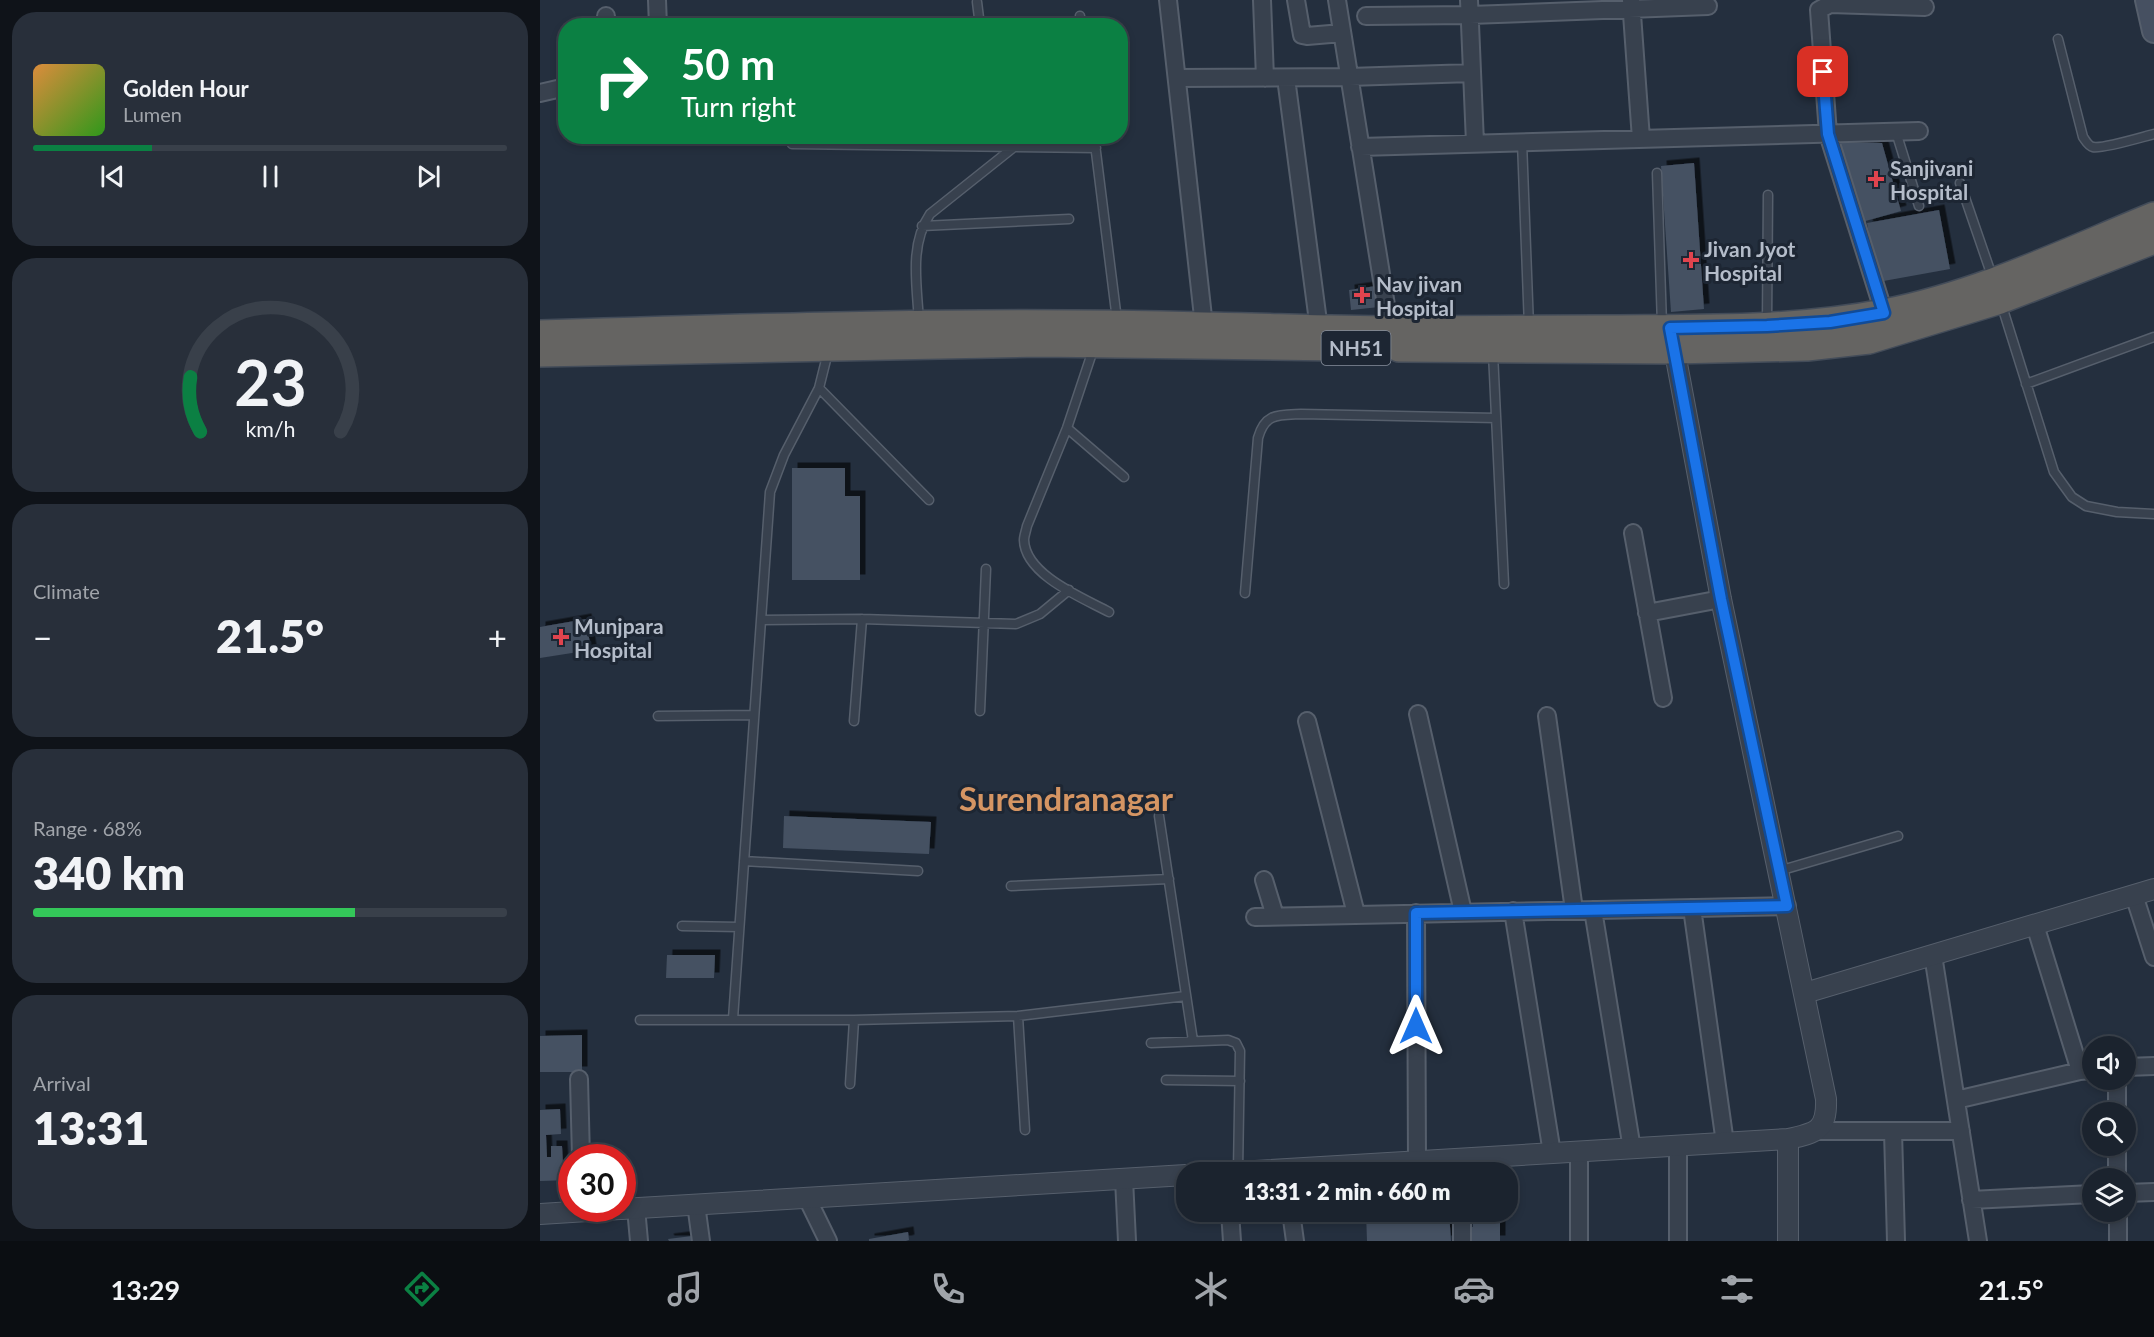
<!DOCTYPE html>
<meta charset="utf-8">
<style>
:root{--surface:#1b232e;--page:#282f3a;--text:#f1f3f6;--muted:#a0a4aa;--line:#39404a;--accent:#0b8043}
body{margin:0;font-family:Lato,sans-serif;background:var(--page);color:var(--text);height:100vh;display:flex;flex-direction:column;font-size:22px;white-space:nowrap}
*{box-sizing:border-box;margin:0}
p{font-size:20px;color:var(--muted)}
.icon{flex:none;width:33px;height:33px;fill:none;stroke:currentColor;stroke-width:2;stroke-linecap:round;stroke-linejoin:round}
.map{position:relative;flex:1;overflow:hidden}
.details{display:flex;flex-direction:column;gap:12px;padding:12px;background:#0f1319;width:540px}
.details>*{flex:none}
.hud{position:absolute;left:18px;top:18px;width:570px;height:126px;border-radius:24px;box-shadow:0 3px 9px #0003,0 0 0 2px var(--line);background:#0b8043;color:#fff;overflow:hidden}
.fabs{position:absolute;left:1542px;top:1036px;display:grid;gap:12px}
.fabs a{display:grid;place-items:center;width:54px;height:54px;border-radius:50%;background:var(--surface);box-shadow:0 3px 9px #0003,0 0 0 2px var(--line);font-size:30px}
.speed{position:absolute;left:18px;top:1144px;display:flex;gap:12px;font-size:30px;font-weight:700;text-align:center}
.speed>*{display:grid;place-content:center;width:78px;height:78px;border-radius:50%;background:var(--surface);box-shadow:0 3px 9px #0003,0 0 0 2px var(--line);line-height:1}
.speed .limit{border:9px solid #d22;background:#fff;color:#111}
.pin{position:absolute;display:grid;place-items:center;width:51px;height:51px;color:#fff;margin:-26px;border-radius:12px;box-shadow:0 3px 9px #0006}
.me{position:absolute;width:66px;margin:-33px;rotate:0deg;stroke-linejoin:round;filter:drop-shadow(0 0 4px #0008)}
.turn{display:flex;align-items:center;gap:21px;height:126px;padding:0 24px;font-size:27px}
.turn .icon{width:78px;height:78px;stroke-width:2.5}
.turn b{display:block;font-size:42px;line-height:51px}
.big{font-size:45px;font-weight:800;line-height:1.1}
.details .tile{flex:1;display:flex;flex-direction:column;justify-content:center;gap:9px;min-width:0;padding:0 21px;border-radius:24px;background:var(--page)}
.details .dial{align-items:center;gap:0}
.dial svg{height:156px;overflow:visible;fill:none;stroke:var(--line);stroke-width:7;stroke-linecap:round;text-anchor:middle}
.dial text{fill:var(--text);stroke:none}
.song{display:flex;align-items:center;gap:18px}
.cover{width:72px;height:72px;border-radius:9px;background:linear-gradient(135deg,hsl(30 70% 55%),hsl(110 70% 35%))}
.played{height:6px;border-radius:3px;background:linear-gradient(90deg,var(--accent) 25%,var(--line) 25%)}
.keys{display:flex;justify-content:space-around;direction:ltr}
.heat{display:flex;justify-content:space-between;align-items:center;font-size:33px;direction:ltr}
.charge{height:9px;border-radius:4px;background:linear-gradient(90deg,#34c759 68%,var(--line) 0)}
.trip{position:absolute;left:636px;top:1162px;width:342px;height:60px;border-radius:24px;background:var(--surface);box-shadow:0 3px 9px #0003,0 0 0 2px var(--line);font-weight:800;line-height:60px;text-align:center}
.dock{display:flex;height:96px;justify-content:space-around;align-items:center;background:#0b0e12;color:var(--muted)}
.dock .icon{width:42px;height:42px}
.dock .selected{color:var(--accent)}
.dock b{font-size:27px;color:var(--text)}
main{display:flex;flex:1;min-height:0}
.map>svg:first-child{display:block}
.building{fill:#455162;filter:url(#shadow)}
.lines{fill:none;stroke-linecap:round;stroke-linejoin:round}
.service-casing{stroke:#565f6c;stroke-width:11}
.minor-casing{stroke:#565f6c;stroke-width:20}
.tertiary-casing{stroke:#565f6c;stroke-width:22}
.secondary-casing{stroke:#565f6c;stroke-width:26}
.trunk-casing{stroke:#434c59;stroke-width:30}
.service{stroke:#38414e;stroke-width:8}
.minor{stroke:#38414e;stroke-width:16}
.tertiary{stroke:#38414e;stroke-width:20}
.secondary{stroke:#465061;stroke-width:22}
.trunk{stroke:#656462;stroke-width:27}
.route-casing{stroke:#114b97;stroke-width:15}
.route{stroke:#1a73e8;stroke-width:10}
.health-dot{fill:#e0444e;stroke:#1d2633;stroke-width:2}
.labels{text-anchor:middle;dominant-baseline:central;stroke-width:6;stroke-linejoin:round;paint-order:stroke}
.shield{fill:#1d2633;stroke:#878f9c;stroke-width:1.5}
.shield-label{font-size:20px;font-weight:bold;fill:#b4bcc9}
.poi-label{font-size:21px;font-weight:bold;fill:#b4bcc9;stroke:#1d2633;text-anchor:start}
.town-label{font-size:33px;font-weight:bold;fill:#d59563;stroke:#1d2633}
</style>
<main>
<section class="details">
<div class="tile">
<div class="song"><i class="cover"></i><div><b>Golden Hour</b><p>Lumen</p></div></div>
<div class="played"></div>
<div class="keys"><svg class="icon" aria-label="previous" viewBox="0 0 24 24"><path d="M18 5L8 12l10 7zM5 5v14"/></svg><svg class="icon" aria-label="pause" viewBox="0 0 24 24"><path d="M8 5v14M16 5v14"/></svg><svg class="icon" aria-label="next" viewBox="0 0 24 24"><path d="M6 5l10 7-10 7zM19 5v14"/></svg></div>
</div>
<div class="tile dial"><svg viewBox="0 0 100 80">
<path d="M14 69A42 42 0 1 1 86 69"/>
<path d="M14 69A42 42 0 0 1 9 41" stroke="#0b8043"/>
<text x="50" y="56" font-size="32" font-weight="700">23</text>
<text x="50" y="72" font-size="11">km/h</text>
</svg></div>
<div class="tile"><p>Climate</p>
<div class="heat"><a>−</a><b class="big">21.5°</b><a>+</a></div>
</div>
<div class="tile"><p>Range · 68%</p><b class="big">340 km</b><div class="charge"></div></div>
<div class="tile"><p>Arrival</p><b class="big">13:31</b></div>
</section>
<div class="map">
<svg width="1614" height="1241" viewBox="0 0 1614 1241">
<defs>
<filter id="shadow"><feDropShadow dx="5.5" dy="-5.5" stdDeviation="0" flood-color="#0009"/></filter>
</defs>
<rect width="100%" height="100%" fill="#242f3e"/>
<path class="building" d="M 1297,142 L 1342,143 L 1361,211 L 1322,222 Z
M 1154,163 L 1164,309 L 1131,312 L 1121,166 Z
M 1399,210 L 1410,269 L 1338,282 L 1327,223 Z
M 836,286 L 839,307 L 811,310 L 809,290 Z
M 252,468 L 305,468 L 305,496 L 320,496 L 320,580 L 252,580 Z
M 46,619 L 51,650 L 0,658 L 0,627 Z
M 244,816 L 391,822 L 389,854 L 243,848 Z
M 127,955 L 175,955 L 174,978 L 126,978 Z
M 42,1035 L 42,1072 L 0,1072 L 0,1036 Z
M 20,1109 L 21,1134 L 6,1135 L 7,1157 L 11,1157 L 11,1146 L 22,1146 L 23,1164 L 30,1164 L 31,1180 L 0,1181 L 0,1110 Z
M 826,1212 L 909,1212 L 911,1241 L 827,1241 Z
M 933,1212 L 960,1212 L 960,1241 L 930,1241 L 930,1227 L 933,1227 Z
M 368,1232 L 369,1240 L 366,1241 L 329,1241 L 329,1239 Z
M 152,1236 L 153,1241 L 129,1241 L 128,1239 Z"/>
<g class="lines">
<defs>
<path id="service" d="M 437,2 L 440,26
M 540,16 L 541,26
M 297,26 L 306,26
M 1518,39 L 1543,137 C 1546,141 1548,146 1553,147 C 1563,149 1602,137 1614,134
M 1356,132 L 1379,206
M 385,136 L 386,145
M 452,136 L 453,146
M 554,136 L 577,320
M 982,142 L 989,327
M 252,144 L 556,148
M 1117,173 L 1122,325
M 1420,183 L 1453,279
M 382,226 L 529,219
M 1461,303 L 1514,472 L 1532,497 L 1546,506 L 1577,512 L 1614,514
M 379,322 C 377,285 369,245 390,214 L 474,147
M 1227,323 L 1228,195
M 554,347 L 527,428 L 487,526 C 486,531 484,536 484,540 C 485,575 543,598 569,612
M 953,353 L 964,584
M 1486,384 L 1614,337
M 279,388 L 389,500
M 527,428 L 584,477
M 705,593 L 718,438 C 725,413 738,415 761,414 L 956,418
M 221,620 L 322,619 L 476,624 L 500,614 L 529,590
M 440,711 L 446,569
M 118,716 L 214,715
M 314,721 L 322,619
M 619,816 L 653,1041
M 204,861 L 378,871
M 1239,871 L 1358,836
M 471,886 L 629,879
M 142,926 L 199,927
M 478,1016 L 485,1130
M 193,1019 L 230,492 L 244,455 L 279,388 L 288,352
M 100,1020 L 314,1020 L 478,1016 L 646,996
M 611,1043 L 688,1040 L 696,1043 L 700,1051 L 698,1171
M 626,1080 L 700,1081
M 310,1084 L 314,1020"/>
<path id="minor" d="M 117,0 L 118,26
M 628,0 L 664,326
M 722,0 L 725,78
M 756,0 L 762,35 L 767,36 L 802,33
M 797,0 L 850,330
M 929,0 L 935,143
M 1091,0 L 1101,139
M 66,16 L 66,26
M 826,16 L 930,15 L 1168,6
M 637,78 L 809,77 L 932,73
M 746,78 L 779,329
M 0,93 L 26,87
M 820,147 L 1379,131
M 1344,313 L 1288,134 L 1279,10 L 1290,4 L 1385,7
M 1093,533 L 1123,698
M 1107,613 L 1181,599
M 878,714 L 923,912
M 1007,716 L 1034,910
M 767,721 L 816,914
M 724,880 L 735,916
M 1594,895 L 1614,957
M 1152,908 L 1185,1143
M 1053,910 L 1092,1149
M 973,911 L 1012,1153
M 876,913 L 877,1162
M 715,917 L 1247,906
M 1495,925 L 1540,1071
M 1393,955 L 1438,1241
M 1586,1067 L 1614,1066
M 39,1079 L 41,1158
M 1577,1080 L 1577,1113
M 1416,1100 L 1540,1071 L 1552,1070
M 1275,1131 L 1421,1131
M 1353,1131 L 1356,1241
M 1577,1146 L 1577,1179
M 1039,1152 L 1039,1241
M 584,1179 L 587,1241
M 1586,1193 L 1614,1192
M 267,1198 L 288,1241
M 1431,1200 L 1552,1194
M 156,1204 L 161,1241
M 96,1208 L 99,1241
M 690,1212 L 692,1241
M 751,1212 L 755,1241
M 922,1212 L 922,1241
M 1578,1212 L 1578,1241
M 1138,1241 L 1138,1146"/>
<path id="tertiary" d="M 1265,993 L 1614,889
M 681,1173 L 1248,1139 C 1277,1133 1287,1130 1286,1099 L 1181,599 L 1132,337
M 82,1209 L 646,1175
M 0,1214 L 80,1209
M 1248,1241 L 1248,1139"/>
<path id="secondary" d="M 1607,0 L 1614,31"/>
<path id="trunk" d="M 0,334 C 221,327 443,320 664,326 C 727,327 790,330 853,330 C 921,330 990,329 1058,329 C 1153,328 1250,331 1344,313 C 1438,295 1526,252 1614,216
M 859,348 L 1133,350 L 1267,347 L 1329,340 L 1460,300 L 1614,240
M 0,353 L 499,343 L 800,347"/>
</defs>
<use href="#service" class="service-casing"/>
<use href="#minor" class="minor-casing"/>
<use href="#tertiary" class="tertiary-casing"/>
<use href="#secondary" class="secondary-casing"/>
<use href="#trunk" class="trunk-casing"/>
<use href="#service" class="service"/>
<use href="#minor" class="minor"/>
<use href="#tertiary" class="tertiary"/>
<use href="#secondary" class="secondary"/>
<use href="#trunk" class="trunk"/>
</g>
<g class="lines">
<defs>
<path id="route" d="M 876,1026 L 876,913 L 1247,906 L 1181,599 L 1130,328 L 1227,326 L 1290,322 L 1344,313 L 1288,134 L 1283,72"/>
</defs>
<use href="#route" class="route-casing"/>
<use href="#route" class="route"/>
</g>
<g class="health-dot">
<path d="M1333 170h6v6h6v6h-6v6h-6v-6h-6v-6h6z"/>
<path d="M1148 251h6v6h6v6h-6v6h-6v-6h-6v-6h6z"/>
<path d="M819 286h6v6h6v6h-6v6h-6v-6h-6v-6h6z"/>
<path d="M18 628h6v6h6v6h-6v6h-6v-6h-6v-6h6z"/>
</g>
<g class="labels">
<rect class="shield" x="781.5" y="331" width="69" height="34" rx="4.5"/>
<g class="shield-label">
<text x="816" y="348">NH51</text>
</g>
<g class="poi-label">
<text x="1350" y="167">Sanjivani<tspan x="1350" dy="24">Hospital</tspan></text>
<text x="1164" y="248">Jivan Jyot<tspan x="1164" dy="24">Hospital</tspan></text>
<text x="836" y="283">Nav jivan<tspan x="836" dy="24">Hospital</tspan></text>
<text x="34" y="625">Munjpara<tspan x="34" dy="24">Hospital</tspan></text>
</g>
<g class="town-label">
<text x="526" y="798">Surendranagar</text>
</g>
</g>
</svg>
<div class="fabs">
<a><svg class="icon" aria-label="sound" viewBox="0 0 24 24"><path d="M4 9h4l5-4v14l-5-4H4zM17 9q2 3 0 6"/></svg></a>
<a><svg class="icon" aria-label="search" viewBox="0 0 24 24"><circle cx="10" cy="10" r="6"/><path d="M15 15l6 6"/></svg></a>
<a><svg class="icon" aria-label="layers" viewBox="0 0 24 24"><path d="M12 4l9 5-9 5-9-5zM3 14l9 5 9-5"/></svg></a>
</div>
<div class="speed"><div class="limit">30</div></div>
<div class="pin" style="left:1283px;top:72px;background:#d93025"><svg class="icon" aria-label="arrive" viewBox="0 0 24 24"><path d="M6 21V4h12l-3 4 3 4H6"/></svg></div>
<svg class="me" style="left:876px;top:1026px" viewBox="-20 -20 40 40"><path d="M0-17L14 15 0 8-14 15z" fill="#1a73e8" stroke="#fff" stroke-width="4"/></svg>
<div class="trip">13:31 · 2 min · 660 m</div>
<div class="hud">
<div class="turn"><svg class="icon" aria-label="right" viewBox="0 0 24 24"><path d="M7 20v-9h11M14 6l5 5-5 5"/></svg><div><b>50 m</b>Turn right</div></div>
</div>
</div>
</main>
<nav class="dock">
<b>13:29</b>
<svg class="icon selected" aria-label="directions" viewBox="0 0 24 24"><path d="M12 3l9 9-9 9-9-9zM9 14v-3h6M13 9l2 2-2 2"/></svg>
<svg class="icon" aria-label="music" viewBox="0 0 24 24"><path d="M9 18V5l10-2v13"/><circle cx="6" cy="18" r="3"/><circle cx="16" cy="16" r="3"/></svg>
<svg class="icon" aria-label="phone" viewBox="0 0 24 24"><path d="M5 4h4l2 5-3 2q2 4 5 5l2-3 5 2v4C11 20 4 13 5 4z"/></svg>
<svg class="icon" aria-label="climate" viewBox="0 0 24 24"><path d="M12 3v18M4 7l16 10M4 17L20 7"/></svg>
<svg class="icon" aria-label="car" viewBox="0 0 24 24"><path d="M5 17H2v-5l4-1 3-4h7l3 4 3 1v5h-3M9 17h6M6 11h13"/><circle cx="7" cy="17" r="2"/><circle cx="17" cy="17" r="2"/></svg>
<svg class="icon" aria-label="filters" viewBox="0 0 24 24"><path d="M4 7h16M4 17h16"/><circle cx="9" cy="7" r="2"/><circle cx="15" cy="17" r="2"/></svg>
<b>21.5°</b>
</nav>
